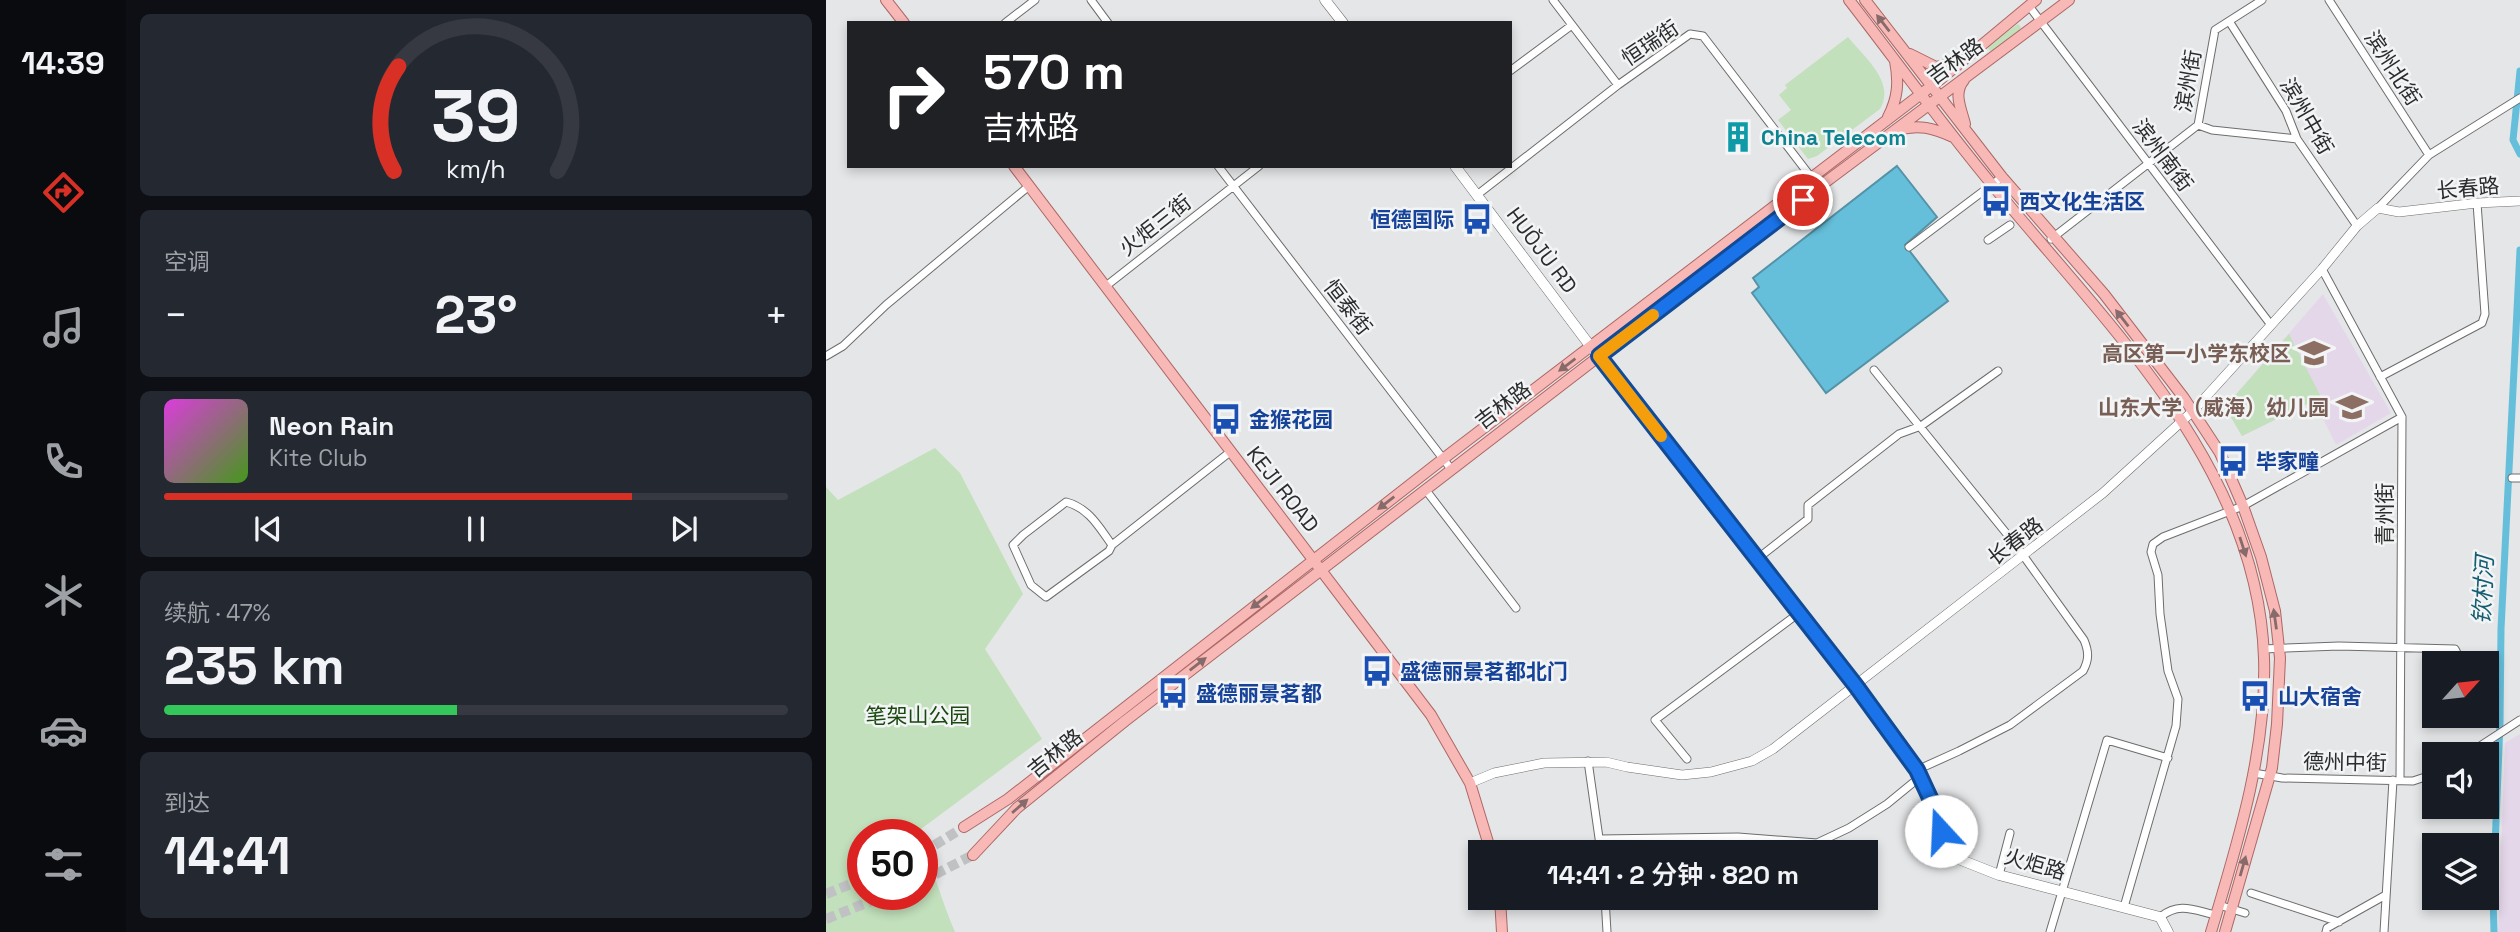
<!DOCTYPE html>
<html lang="zh">
<meta charset="utf-8">
<style>
:root{--surface:#171b24;--page:#242831;--text:#f1f3f6;--muted:#9ea1a6;--line:#363941;--accent:#d93025}
body{margin:0;font-family:"Space Grotesk","Noto Sans SC",sans-serif;background:var(--page);color:var(--text);height:100vh;display:flex;flex-direction:column;font-size:26px;white-space:nowrap}
*{box-sizing:border-box;margin:0}
p{font-size:23px;color:var(--muted)}
.icon{flex:none;width:38px;height:38px;fill:none;stroke:currentColor;stroke-width:2;stroke-linecap:round;stroke-linejoin:round}
.map{position:relative;flex:1;overflow:hidden}
.sheet{display:flex;flex-direction:column;gap:14px;padding:14px;background:#0d0f14;width:700px}
.sheet>*{flex:none}
.banner{position:absolute;left:21px;top:21px;width:665px;height:147px;border-radius:0px;box-shadow:0 4px 10px #0003;background:#202124;color:#fff;overflow:hidden}
.needle{width:46px;rotate:63deg}
.controls{position:absolute;left:1596px;top:651px;display:grid;gap:14px}
.controls a{display:grid;place-items:center;width:77px;height:77px;border-radius:0px;background:var(--surface);box-shadow:0 4px 10px #0003;font-size:35px}
.speed{position:absolute;left:21px;top:819px;display:flex;gap:14px;font-size:35px;font-weight:700;text-align:center}
.speed>*{display:grid;place-content:center;width:91px;height:91px;border-radius:50%;background:var(--surface);box-shadow:0 4px 10px #0003;line-height:1}
.speed .limit{border:10px solid #d22;background:#fff;color:#111}
.pin{position:absolute;display:grid;place-items:center;width:60px;height:60px;color:#fff;margin:-30px;border:4px solid #fff;border-radius:50%;box-shadow:0 2px 7px #0007}
.me{position:absolute;width:77px;margin:-38px;rotate:340deg;stroke-linejoin:round;filter:drop-shadow(0 0 5px #0008)}
.turn{display:flex;align-items:center;gap:24px;height:147px;padding:0 21px;font-size:32px}
.turn .icon{width:91px;height:91px;stroke-width:2.5}
.turn b{display:block;font-size:49px;line-height:60px}
.big{font-size:52px;font-weight:600;line-height:1.1}
.sheet .widget{flex:1;display:flex;flex-direction:column;justify-content:center;gap:10px;min-width:0;padding:0 24px;border-radius:10px;background:var(--page)}
.sheet .dial{align-items:center;gap:0}
.dial svg{height:182px;overflow:visible;fill:none;stroke:var(--line);stroke-width:7;stroke-linecap:round;text-anchor:middle}
.dial text{fill:var(--text);stroke:none}
.song{display:flex;align-items:center;gap:21px}
.cover{width:84px;height:84px;border-radius:10px;background:linear-gradient(135deg,hsl(300 70% 55%),hsl(100 70% 35%))}
.played{height:7px;border-radius:4px;background:linear-gradient(90deg,var(--accent) 75%,var(--line) 75%)}
.keys{display:flex;justify-content:space-around;direction:ltr}
.heat{display:flex;justify-content:space-between;align-items:center;font-size:38px;direction:ltr}
.charge{height:10px;border-radius:5px;background:linear-gradient(90deg,#34c759 47%,var(--line) 0)}
.trip{position:absolute;left:642px;top:840px;width:410px;height:70px;border-radius:0px;background:var(--surface);box-shadow:0 4px 10px #0003;font-weight:600;line-height:70px;text-align:center}
main{display:flex;flex:1;min-height:0}
.tabs{display:flex;flex-direction:column;width:126px;justify-content:space-around;align-items:center;background:#090b0e;color:var(--muted)}
.tabs .icon{width:49px;height:49px}
.tabs .current{color:var(--accent)}
.tabs b{font-size:32px;color:var(--text)}
.map>svg:first-child{display:block}
.education{fill:#e5d7ea}
.green{fill:#c2e0bb}
.water{fill:#65bfdb;stroke:#5493a7;stroke-width:2}
.lines{fill:none;stroke-linecap:round;stroke-linejoin:round}
.canal{stroke:#65bfdb;stroke-width:7}
.primary-tunnel{stroke:#c0c1c3;stroke-width:10;stroke-dasharray:10 5;stroke-linecap:butt}
.minor-casing{stroke:#6c6d6e;stroke-width:9}
.tertiary-casing{stroke:#6c6d6e;stroke-width:10}
.secondary-casing{stroke:#6c6d6e;stroke-width:11}
.primary-casing{stroke:#ad6866;stroke-width:12}
.minor{stroke:#fff;stroke-width:7}
.tertiary{stroke:#fff;stroke-width:9}
.secondary{stroke:#fff;stroke-width:10}
.primary{stroke:#f7b8b6;stroke-width:10}
.oneway{fill:#876b6b}
.route-casing{stroke:#114b97;stroke-width:18}
.route{stroke:#1a73e8;stroke-width:12}
.slow{stroke:#f59e0b;stroke-width:12}
.labels{text-anchor:middle;dominant-baseline:central;stroke-width:5;stroke-linejoin:round;paint-order:stroke}
.street-label{font-size:21px;fill:#2c2c2d;stroke:#f2f4f5}
.culture-label{font-size:21px;font-weight:bold;fill:#0d838f;stroke:#f2f4f5;text-anchor:start}
.transit-label{font-size:21px;font-weight:bold;fill:#164399;stroke:#f2f4f5;text-anchor:start}
.education-label{font-size:21px;font-weight:bold;fill:#785e54;stroke:#f2f4f5;text-anchor:end}
.park-label{font-size:21px;fill:#1a480f;stroke:#f2f4f5}
.water-label{font-size:23px;font-style:italic;fill:#155e71;stroke:#f2f4f5}
</style>
<main>
<nav class="tabs">
<b>14:39</b>
<svg class="icon current" aria-label="directions" viewBox="0 0 24 24"><path d="M12 3l9 9-9 9-9-9zM9 14v-3h6M13 9l2 2-2 2"/></svg>
<svg class="icon" aria-label="music" viewBox="0 0 24 24"><path d="M9 18V5l10-2v13"/><circle cx="6" cy="18" r="3"/><circle cx="16" cy="16" r="3"/></svg>
<svg class="icon" aria-label="phone" viewBox="0 0 24 24"><path d="M5 4h4l2 5-3 2q2 4 5 5l2-3 5 2v4C11 20 4 13 5 4z"/></svg>
<svg class="icon" aria-label="climate" viewBox="0 0 24 24"><path d="M12 3v18M4 7l16 10M4 17L20 7"/></svg>
<svg class="icon" aria-label="car" viewBox="0 0 24 24"><path d="M5 17H2v-5l4-1 3-4h7l3 4 3 1v5h-3M9 17h6M6 11h13"/><circle cx="7" cy="17" r="2"/><circle cx="17" cy="17" r="2"/></svg>
<svg class="icon" aria-label="filters" viewBox="0 0 24 24"><path d="M4 7h16M4 17h16"/><circle cx="9" cy="7" r="2"/><circle cx="15" cy="17" r="2"/></svg>
</nav>
<section class="sheet">
<div class="widget dial"><svg viewBox="0 0 100 80">
<path d="M14 69A42 42 0 1 1 86 69"/>
<path d="M14 69A42 42 0 0 1 16 23" stroke="#d93025"/>
<text x="50" y="56" font-size="32" font-weight="700">39</text>
<text x="50" y="72" font-size="11">km/h</text>
</svg></div>
<div class="widget"><p>空调</p>
<div class="heat"><a>−</a><b class="big">23°</b><a>+</a></div>
</div>
<div class="widget">
<div class="song"><i class="cover"></i><div><b>Neon Rain</b><p>Kite Club</p></div></div>
<div class="played"></div>
<div class="keys"><svg class="icon" aria-label="previous" viewBox="0 0 24 24"><path d="M18 5L8 12l10 7zM5 5v14"/></svg><svg class="icon" aria-label="pause" viewBox="0 0 24 24"><path d="M8 5v14M16 5v14"/></svg><svg class="icon" aria-label="next" viewBox="0 0 24 24"><path d="M6 5l10 7-10 7zM19 5v14"/></svg></div>
</div>
<div class="widget"><p>续航 · 47%</p><b class="big">235 km</b><div class="charge"></div></div>
<div class="widget"><p>到达</p><b class="big">14:41</b></div>
</section>
<div class="map">
<svg width="1694" height="932" viewBox="0 0 1694 932">
<rect width="100%" height="100%" fill="#e5e6e8"/>
<path class="education" d="M 1497,294 L 1565,413 L 1510,445 L 1488,401 L 1416,436 L 1399,407 Z
M 1694,734 L 1694,932 L 1672,932 L 1679,743 Z"/>
<path class="green" d="M 1192,24 L 1195,27 L 1193,31 L 1168,50 L 1164,51 L 1162,48 L 1164,44 Z
M 1022,37 C 1038,57 1070,82 1054,109 L 991,156 L 982,159 L 952,120 L 965,110 L 953,95 L 961,88 L 959,85 Z
M 1463,334 L 1495,397 L 1416,436 L 1399,407 Z
M 109,448 L 134,473 L 197,594 L 159,649 L 216,739 L 91,832 L 92,835 L 37,835 L 37,894 L 96,894 L 96,844 C 109,873 116,903 129,932 L 0,932 L 0,487 L 12,500 Z"/>
<path class="water" d="M 1071,166 L 1111,217 L 1079,245 L 1122,301 L 1000,393 L 926,293 L 933,287 L 927,278 Z"/>
<g class="lines">
<path class="canal" d="M 1694,71 L 1687,140 L 1694,154
M 1668,932 L 1667,896 L 1674,723 L 1675,629 L 1694,250"/>
<path class="primary-tunnel" d="M 96,853 L 138,827
M 96,881 L 147,855
M 0,894 L 37,879
M 0,919 L 63,894"/>
<defs>
<path id="minor" d="M 265,0 L 282,23
M 727,0 L 792,85 L 864,34 L 877,36 L 988,181
M 1503,0 L 1603,155
M 1203,6 L 1445,325
M 1403,21 L 1460,111 L 1471,139 L 1531,226
M 179,23 L 209,0
M 684,71 L 746,25
M 1372,125 L 1386,130 L 1471,139
M 392,166 L 625,469
M 651,195 L 792,85
M 1552,208 L 1603,155 L 1694,98
M 1225,239 L 1372,125 L 1389,30 L 1436,0
M 1162,240 L 1184,225
M 1083,247 L 1176,177
M 1496,269 L 1576,417 L 1574,780
M 280,286 L 433,166
M 0,356 L 17,346 L 60,305 L 203,186
M 1048,370 L 1189,544 L 1258,640 C 1263,652 1263,660 1257,671 L 1184,725 L 1133,751 L 1091,770
M 1554,377 L 1656,323 L 1659,314 L 1651,203
M 1686,478 L 1694,478
M 599,489 L 690,608
M 286,545 C 273,527 263,508 240,502 L 197,535 L 187,545 L 205,585 L 220,597 L 283,551 L 286,545 L 404,452
M 931,559 L 982,519 L 982,505 L 1073,434 L 1095,426 L 1172,371
M 1437,649 L 1513,646 L 1629,649 L 1636,663
M 1661,712 L 1665,719
M 1642,754 L 1694,720
M 861,759 L 829,720 L 973,613
M 762,761 L 775,852
M 1428,773 L 1456,778 L 1587,781 L 1608,774
M 774,839 L 912,837 L 991,843 L 1023,828 L 1061,804 L 1094,777
M 1173,875 L 1184,833
M 1425,893 L 1513,922
M 779,898 L 781,932
M 1393,905 L 1419,913
M 1298,907 L 1350,726 L 1352,699 L 1342,671 L 1334,614 L 1332,575 L 1325,552 L 1327,544 L 1337,537 L 1417,506 L 1576,417
M 1334,917 C 1354,902 1367,910 1390,915
M 1224,932 L 1281,740 L 1342,758
M 1500,932 L 1501,928 L 1558,896
M 1558,932 L 1567,780"/>
<path id="tertiary" d="M 644,783 L 668,773 L 718,763 L 780,762 L 801,767 L 856,775 L 885,772 L 926,761 L 947,749 L 1277,493 L 1367,411 L 1496,269 L 1531,226 L 1552,208 L 1573,212 L 1651,203 L 1694,201"/>
<path id="secondary" d="M 499,0 L 517,23
M 629,166 L 765,347 L 1030,686 L 1091,770 L 1110,811 L 1121,850 L 1125,856 L 1173,875 L 1334,917 L 1342,932"/>
<path id="primary" d="M 60,0 L 78,23
M 1023,0 C 1071,62 1118,127 1168,187 C 1282,326 1432,467 1438,658 C 1441,751 1411,845 1385,932
M 1039,0 L 1176,177 L 1278,294 L 1358,398 L 1394,453 L 1417,506 L 1435,557 L 1449,611 L 1454,658 L 1451,724 L 1446,768 L 1399,932
M 1084,54 L 1110,67 L 1127,64
M 1138,80 C 1127,93 1135,108 1139,124
M 1062,117 C 1072,98 1073,82 1069,61
M 1072,130 C 1093,124 1107,128 1127,137
M 188,166 L 605,715 L 644,783 L 665,852
M 138,827 L 182,799 L 617,459 L 1116,78 L 1210,0
M 147,855 L 191,808 L 299,721 L 993,187 L 1243,0
M 674,898 L 676,932"/>
</defs>
<use href="#minor" class="minor-casing"/>
<use href="#tertiary" class="tertiary-casing"/>
<use href="#secondary" class="secondary-casing"/>
<use href="#primary" class="primary-casing"/>
<use href="#minor" class="minor"/>
<use href="#tertiary" class="tertiary"/>
<use href="#secondary" class="secondary"/>
<use href="#primary" class="primary"/>
</g>
<defs><path id="oneway-solid" d="M-6-.8H1V-3.2L6.5 0L1 3.2V.8H-6Z" transform="scale(1.75)"/></defs>
<g class="oneway">
<use href="#oneway-solid" transform="translate(1057 23) rotate(-128)"/>
<use href="#oneway-solid" transform="translate(1296 318) rotate(-128)"/>
<use href="#oneway-solid" transform="translate(741 365) rotate(143)"/>
<use href="#oneway-solid" transform="translate(560 503) rotate(142)"/>
<use href="#oneway-solid" transform="translate(1417 547) rotate(72)"/>
<use href="#oneway-solid" transform="translate(433 602) rotate(142)"/>
<use href="#oneway-solid" transform="translate(1449 619) rotate(-98)"/>
<use href="#oneway-solid" transform="translate(372 664) rotate(-38)"/>
<use href="#oneway-solid" transform="translate(194 806) rotate(-41)"/>
<use href="#oneway-solid" transform="translate(1417 866) rotate(-74)"/>
</g>
<g class="lines">
<defs>
<path id="route" d="M 977,200 L 773,356 L 1030,686 L 1091,770 L 1110,811 L 1115,831"/>
</defs>
<use href="#route" class="route-casing"/>
<use href="#route" class="route"/>
<path class="slow" d="M 827,315 L 773,356 L 835,436"/>
</g>
<defs>
<symbol id="building-bare" viewBox="-9 -9 18 18"><path d="M-4-6H4V6H1V3H-1V6H-4ZM-2.5-4.3h1.7v1.8h-1.7ZM.8-4.3h1.7v1.8H.8ZM-2.5-1h1.7V.8h-1.7ZM.8-1h1.7V.8H.8Z" fill="#0f9aa8" stroke="#f2f4f5" stroke-width="2.5" paint-order="stroke"/></symbol>
<symbol id="bus-bare" viewBox="-9 -9 18 18"><path d="M-5-6H5V4H4V6H2V4H-2V6H-4V4H-5ZM-3.5-4V0h7V-4ZM-3.5 1.2v1.5H-2V1.2ZM2 1.2v1.5H3.5V1.2Z" fill="#1a4fb4" stroke="#f2f4f5" stroke-width="2.5" paint-order="stroke"/></symbol>
<symbol id="school-bare" viewBox="-9 -9 18 18"><path d="M0-5L7-2L0 1L-7-2ZM-4 1L0 2.5L4 1V4Q0 6-4 4Z" fill="#8d6e63" stroke="#f2f4f5" stroke-width="2.5" paint-order="stroke"/></symbol>
</defs>
<g fill-rule="evenodd">
<use href="#building-bare" x="890" y="115" width="44" height="44"/>
<use href="#bus-bare" x="1148" y="179" width="44" height="44"/>
<use href="#bus-bare" x="629" y="197" width="44" height="44"/>
<use href="#school-bare" x="1466" y="331" width="44" height="44"/>
<use href="#school-bare" x="1504" y="385" width="44" height="44"/>
<use href="#bus-bare" x="378" y="397" width="44" height="44"/>
<use href="#bus-bare" x="1385" y="439" width="44" height="44"/>
<use href="#bus-bare" x="529" y="649" width="44" height="44"/>
<use href="#bus-bare" x="325" y="671" width="44" height="44"/>
<use href="#bus-bare" x="1407" y="674" width="44" height="44"/>
</g>
<g class="labels">
<g class="street-label">
<text transform="translate(824 43) rotate(-34)">恒瑞街</text>
<text transform="translate(1129 61) rotate(-36)">吉林路</text>
<text transform="translate(1567 68) rotate(57)">滨州北街</text>
<text transform="translate(1362 81) rotate(-80)">滨州街</text>
<text transform="translate(1481 116) rotate(60)">滨州中街</text>
<text transform="translate(1337 155) rotate(53)">滨州南街</text>
<text transform="translate(1642 188) rotate(-5)">长春路</text>
<text transform="translate(329 225) rotate(-38)">火炬三街</text>
<text transform="translate(716 250) rotate(53)">HUǑJÙ RD</text>
<text transform="translate(522 307) rotate(52)">恒泰街</text>
<text transform="translate(677 405) rotate(-37)">吉林路</text>
<text transform="translate(457 489) rotate(52)">KEJI ROAD</text>
<text transform="translate(1558 514) rotate(-90)">青州街</text>
<text transform="translate(1189 541) rotate(-38)">长春路</text>
<text transform="translate(229 753) rotate(-39)">吉林路</text>
<text transform="translate(1519 762) rotate(1)">德州中街</text>
<text transform="translate(1209 864) rotate(16)">火炬路</text>
</g>
<g class="culture-label">
<text x="935" y="137">China Telecom</text>
</g>
<g class="transit-label">
<text x="1193" y="201">西文化生活区</text>
<text x="628" y="219" text-anchor="end">恒德国际</text>
<text x="423" y="419">金猴花园</text>
<text x="1430" y="461">毕家疃</text>
<text x="574" y="671">盛德丽景茗都北门</text>
<text x="370" y="693">盛德丽景茗都</text>
<text x="1452" y="696">山大宿舍</text>
</g>
<g class="education-label">
<text x="1465" y="353">高区第一小学东校区</text>
<text x="1503" y="407">山东大学（威海）幼儿园</text>
</g>
<g class="park-label">
<text x="92" y="715">笔架山公园</text>
</g>
<g class="water-label">
<text transform="translate(1657 590) rotate(-87)">钦村河</text>
</g>
</g>
</svg>
<div class="controls">
<a><svg class="needle" viewBox="-14 -14 28 28"><path d="M0-13l5 13h-10z" fill="#e53935"/><path d="M0 13l5-13h-10z" fill="#9ea1a6"/></svg></a>
<a><svg class="icon" aria-label="sound" viewBox="0 0 24 24"><path d="M4 9h4l5-4v14l-5-4H4zM17 9q2 3 0 6"/></svg></a>
<a><svg class="icon" aria-label="layers" viewBox="0 0 24 24"><path d="M12 4l9 5-9 5-9-5zM3 14l9 5 9-5"/></svg></a>
</div>
<div class="speed"><div class="limit">50</div></div>
<div class="pin" style="left:977px;top:200px;background:#d93025"><svg class="icon" aria-label="arrive" viewBox="0 0 24 24"><path d="M6 21V4h12l-3 4 3 4H6"/></svg></div>
<svg class="me" style="left:1115px;top:831px" viewBox="-20 -20 40 40"><circle r="19" fill="#fff"/><path d="M0-13L10 11 0 6-10 11z" fill="#1a73e8"/></svg>
<div class="trip">14:41 · 2 分钟 · 820 m</div>
<div class="banner">
<div class="turn"><svg class="icon" aria-label="right" viewBox="0 0 24 24"><path d="M7 20v-9h11M14 6l5 5-5 5"/></svg><div><b>570 m</b>吉林路</div></div>
</div>
</div>
</main>
